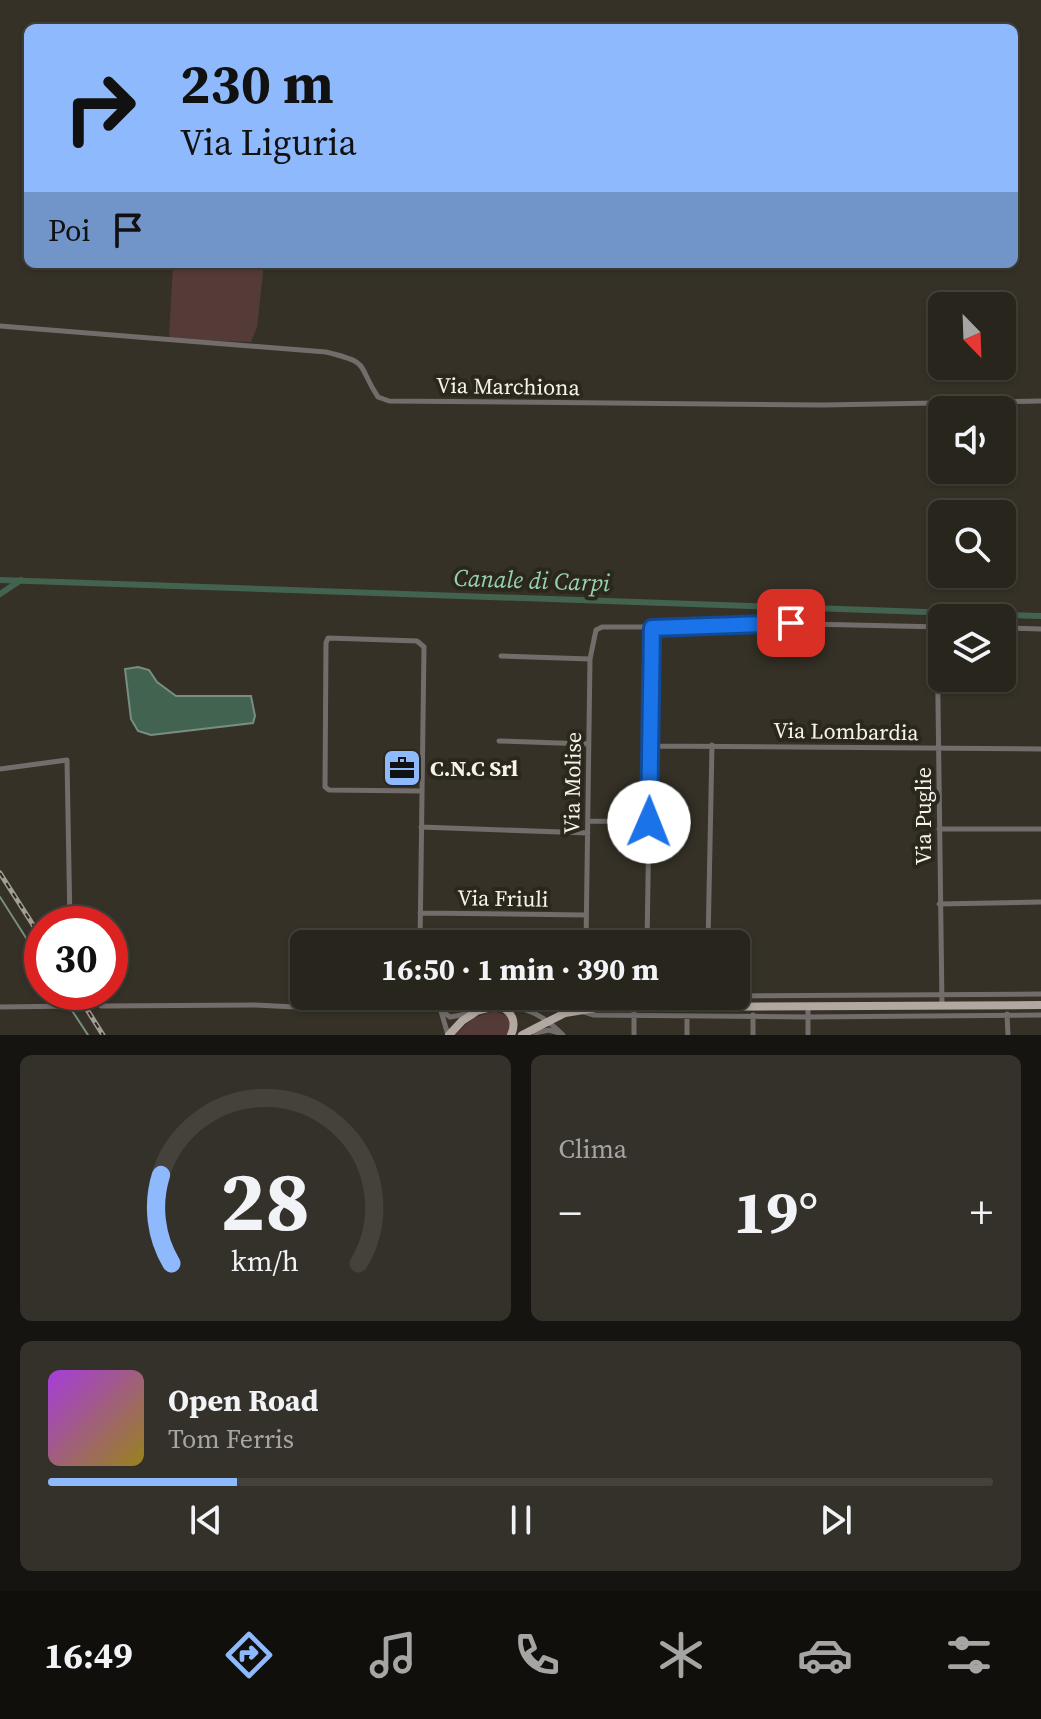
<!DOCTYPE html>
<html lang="it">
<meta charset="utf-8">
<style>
:root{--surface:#28251d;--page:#34312a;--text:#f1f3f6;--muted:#a5a5a4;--line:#44423b;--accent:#8eb9fc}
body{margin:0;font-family:"Source Serif 4",serif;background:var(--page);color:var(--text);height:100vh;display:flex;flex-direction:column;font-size:30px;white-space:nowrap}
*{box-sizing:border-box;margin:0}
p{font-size:26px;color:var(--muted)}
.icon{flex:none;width:44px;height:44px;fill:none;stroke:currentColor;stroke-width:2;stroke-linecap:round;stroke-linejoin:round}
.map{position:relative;height:1035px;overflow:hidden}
.drawer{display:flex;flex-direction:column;gap:20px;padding:20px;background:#161410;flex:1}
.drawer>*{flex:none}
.top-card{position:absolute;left:24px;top:24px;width:994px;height:244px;border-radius:12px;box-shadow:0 2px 6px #0004,0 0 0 2px var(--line);background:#8eb9fc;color:#111;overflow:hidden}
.needle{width:52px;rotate:157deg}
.tools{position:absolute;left:928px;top:292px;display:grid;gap:16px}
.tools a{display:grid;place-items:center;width:88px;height:88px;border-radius:12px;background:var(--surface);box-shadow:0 2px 6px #0004,0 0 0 2px var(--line);font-size:40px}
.speed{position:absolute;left:24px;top:906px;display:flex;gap:16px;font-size:40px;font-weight:700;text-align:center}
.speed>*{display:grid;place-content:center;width:104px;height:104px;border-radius:50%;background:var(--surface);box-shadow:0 2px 6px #0004,0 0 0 2px var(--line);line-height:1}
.speed .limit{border:12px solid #d22;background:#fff;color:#111}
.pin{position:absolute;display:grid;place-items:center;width:68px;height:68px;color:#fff;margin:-34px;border-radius:16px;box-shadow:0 4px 12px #0006}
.me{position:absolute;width:88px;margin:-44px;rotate:1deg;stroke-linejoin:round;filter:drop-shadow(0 0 6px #0008)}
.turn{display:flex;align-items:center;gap:28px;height:168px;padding:0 24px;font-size:36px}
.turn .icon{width:104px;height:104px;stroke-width:2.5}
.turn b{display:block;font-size:56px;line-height:68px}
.then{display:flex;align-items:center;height:76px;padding:0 24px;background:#0003;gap:16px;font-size:30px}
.big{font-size:60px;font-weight:700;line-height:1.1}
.drawer .widget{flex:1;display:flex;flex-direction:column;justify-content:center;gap:12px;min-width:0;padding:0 28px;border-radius:12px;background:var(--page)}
.drawer .dial{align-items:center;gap:0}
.dial svg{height:208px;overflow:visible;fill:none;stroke:var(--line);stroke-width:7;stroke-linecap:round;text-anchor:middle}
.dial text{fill:var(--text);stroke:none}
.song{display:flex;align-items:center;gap:24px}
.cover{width:96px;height:96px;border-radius:12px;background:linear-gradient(135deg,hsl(280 70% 55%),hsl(50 70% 35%))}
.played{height:8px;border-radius:4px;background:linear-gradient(90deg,var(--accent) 20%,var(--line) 20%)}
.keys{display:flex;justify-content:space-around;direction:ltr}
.heat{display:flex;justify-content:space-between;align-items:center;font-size:44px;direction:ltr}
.drawer .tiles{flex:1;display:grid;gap:20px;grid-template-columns:1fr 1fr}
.widget:last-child{grid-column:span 2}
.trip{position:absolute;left:290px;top:930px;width:460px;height:80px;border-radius:12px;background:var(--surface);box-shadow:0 2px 6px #0004,0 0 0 2px var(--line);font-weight:700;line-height:80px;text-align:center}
.menu{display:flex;height:128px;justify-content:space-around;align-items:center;background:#100f0c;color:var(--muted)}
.menu .icon{width:56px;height:56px}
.menu .selected{color:var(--accent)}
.menu b{font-size:36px;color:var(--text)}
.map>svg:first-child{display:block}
.green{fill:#553b38}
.water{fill:#436351;stroke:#788e80;stroke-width:2}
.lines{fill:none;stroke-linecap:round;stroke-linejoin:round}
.stream{stroke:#788e80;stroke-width:2}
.canal{stroke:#436351;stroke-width:6}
.minor{stroke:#726d6a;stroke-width:5}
.primary{stroke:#b2a8a1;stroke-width:8}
.rail-casing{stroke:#a19e96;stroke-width:5}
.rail{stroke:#2b271d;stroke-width:2;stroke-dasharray:6;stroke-linecap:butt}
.route-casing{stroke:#114b97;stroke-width:20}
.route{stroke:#1a73e8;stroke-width:14}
.labels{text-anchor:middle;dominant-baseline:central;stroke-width:8;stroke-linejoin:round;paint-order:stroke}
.street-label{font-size:22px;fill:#f5f3ec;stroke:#2b271d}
.poi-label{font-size:22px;font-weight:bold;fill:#f5f3ec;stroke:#2b271d;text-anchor:start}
.water-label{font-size:24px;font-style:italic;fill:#97d2b1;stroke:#2b271d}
</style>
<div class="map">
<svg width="1041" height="1035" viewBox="0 0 1041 1035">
<rect width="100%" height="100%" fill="#353127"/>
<path class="green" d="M 173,264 L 264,264 L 257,327 L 251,342 L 172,339 L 169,336 Z
M 494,1011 L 508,1016 L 511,1027 L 508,1035 L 455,1035 L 473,1018 Z"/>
<path class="water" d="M 138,667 L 149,670 L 157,682 L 176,696 L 251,696 L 255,716 L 253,723 L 151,735 L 138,731 L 131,719 L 125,669 Z"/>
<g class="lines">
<path class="stream" d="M 0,897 L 42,963
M 61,992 L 68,1003
M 71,1009 L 88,1035"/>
<path class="canal" d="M 0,580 L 1041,616
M 0,594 L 21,580"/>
<path class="minor" d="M 0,326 L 326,352 C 372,363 356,364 378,397 L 389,401 L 823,405 L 1041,401
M 937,626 L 942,1005
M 1002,628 L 1041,629
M 501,656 L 590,659
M 499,741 L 588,744
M 651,746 L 1041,749
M 0,769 L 67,760 L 70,924
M 588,821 L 649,822
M 421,827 L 588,833
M 939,829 L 1041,829
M 939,904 L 1041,902
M 420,913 L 586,915
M 420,944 L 424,647 L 417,641 L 328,638 L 326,643 L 325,787 L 329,790 L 421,791
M 586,944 L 590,659 L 596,630 L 602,627 L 718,627 L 763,623 L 942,627
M 647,944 L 652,628
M 708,944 L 712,745
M 90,992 L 101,1006 L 255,1005 L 336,1009 L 419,998 L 429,1001 L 450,1017 L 466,1014
M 702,996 L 717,996
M 736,996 L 1041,994
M 646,998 L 646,996
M 509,1006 C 532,1009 547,1019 563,1035
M 634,1006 L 634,1035
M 0,1007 L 76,1006
M 439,1007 L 445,996
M 441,1011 L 448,1035
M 584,1012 L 594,1015 L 808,1017 L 1041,1015
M 1007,1014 L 1008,1035
M 753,1015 L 753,1035
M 687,1016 L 687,1035
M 535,1033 L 549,1030 L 559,1033
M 808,1035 L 808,1007"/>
<path class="primary" d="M 498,1006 C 512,1010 517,1022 511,1035
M 449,1035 L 462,1021 L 477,1011 L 508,1003 L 570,1002 L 607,1005 L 687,1007 L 1041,1005
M 522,1035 L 565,1013 L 602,1007"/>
<defs>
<path id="rail" d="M 0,873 L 42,939
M 76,992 L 103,1035"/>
</defs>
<use href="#rail" class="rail-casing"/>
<use href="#rail" class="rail"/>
</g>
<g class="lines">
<defs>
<path id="route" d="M 649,822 L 652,628 L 791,623"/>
</defs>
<use href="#route" class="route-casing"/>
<use href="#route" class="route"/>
</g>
<defs>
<symbol id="office-square" viewBox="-11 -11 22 22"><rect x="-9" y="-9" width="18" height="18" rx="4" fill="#8eb9fc" stroke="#2b271d"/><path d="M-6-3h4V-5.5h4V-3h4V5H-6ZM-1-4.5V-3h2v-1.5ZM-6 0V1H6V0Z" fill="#111"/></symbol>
</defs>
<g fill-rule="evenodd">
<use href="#office-square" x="380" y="746" width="44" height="44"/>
</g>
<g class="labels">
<g class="street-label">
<text transform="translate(508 386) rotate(1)">Via Marchiona</text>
<text transform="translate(846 731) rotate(1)">Via Lombardia</text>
<text transform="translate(572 783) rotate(-89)">Via Molise</text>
<text transform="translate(923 816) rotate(-90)">Via Puglie</text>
<text transform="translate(503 898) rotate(1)">Via Friuli</text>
</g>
<g class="poi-label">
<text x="430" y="768">C.N.C Srl</text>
</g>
<g class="water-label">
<text transform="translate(532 580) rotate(2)">Canale di Carpi</text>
</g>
</g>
</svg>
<div class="tools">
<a><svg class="needle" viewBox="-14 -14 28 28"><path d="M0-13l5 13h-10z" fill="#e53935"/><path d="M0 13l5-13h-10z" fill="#a5a5a4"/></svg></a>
<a><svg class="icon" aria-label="sound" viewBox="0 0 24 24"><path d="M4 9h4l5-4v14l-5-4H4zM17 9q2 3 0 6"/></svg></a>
<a><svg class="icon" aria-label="search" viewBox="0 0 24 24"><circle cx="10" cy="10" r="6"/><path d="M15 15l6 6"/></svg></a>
<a><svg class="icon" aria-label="layers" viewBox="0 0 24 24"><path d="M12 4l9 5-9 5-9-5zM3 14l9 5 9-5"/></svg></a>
</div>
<div class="speed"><div class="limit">30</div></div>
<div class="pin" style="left:791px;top:623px;background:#d93025"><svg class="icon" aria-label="arrive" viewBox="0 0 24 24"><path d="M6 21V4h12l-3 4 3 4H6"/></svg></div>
<svg class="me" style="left:649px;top:822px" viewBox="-20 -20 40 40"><circle r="19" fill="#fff"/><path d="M0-13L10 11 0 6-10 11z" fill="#1a73e8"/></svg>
<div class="trip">16:50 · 1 min · 390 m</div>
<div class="top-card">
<div class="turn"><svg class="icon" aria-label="right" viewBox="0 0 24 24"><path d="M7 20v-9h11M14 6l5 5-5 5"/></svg><div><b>230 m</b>Via Liguria</div></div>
<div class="then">Poi<svg class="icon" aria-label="arrive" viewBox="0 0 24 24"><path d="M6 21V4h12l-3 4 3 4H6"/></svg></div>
</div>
</div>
<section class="drawer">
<div class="tiles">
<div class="widget dial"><svg viewBox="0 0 100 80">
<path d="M14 69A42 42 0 1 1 86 69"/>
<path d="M14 69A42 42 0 0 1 10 35" stroke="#8eb9fc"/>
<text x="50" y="56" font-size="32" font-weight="700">28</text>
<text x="50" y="72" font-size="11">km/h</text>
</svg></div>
<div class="widget"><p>Clima</p>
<div class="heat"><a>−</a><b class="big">19°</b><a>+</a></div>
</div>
<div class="widget">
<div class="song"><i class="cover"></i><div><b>Open Road</b><p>Tom Ferris</p></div></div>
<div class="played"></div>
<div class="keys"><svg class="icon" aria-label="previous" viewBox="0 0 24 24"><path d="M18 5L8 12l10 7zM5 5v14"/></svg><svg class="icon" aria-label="pause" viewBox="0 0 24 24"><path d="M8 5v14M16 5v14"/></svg><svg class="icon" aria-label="next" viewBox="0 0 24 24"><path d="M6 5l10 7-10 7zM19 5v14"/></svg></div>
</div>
</div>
</section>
<nav class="menu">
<b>16:49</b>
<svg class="icon selected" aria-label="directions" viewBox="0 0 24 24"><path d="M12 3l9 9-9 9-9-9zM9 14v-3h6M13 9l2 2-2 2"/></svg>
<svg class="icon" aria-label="music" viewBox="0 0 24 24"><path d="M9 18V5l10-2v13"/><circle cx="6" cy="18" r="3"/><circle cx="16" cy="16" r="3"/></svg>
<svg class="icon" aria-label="phone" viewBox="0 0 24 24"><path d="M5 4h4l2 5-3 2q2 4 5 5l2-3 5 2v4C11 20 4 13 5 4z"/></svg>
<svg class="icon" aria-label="climate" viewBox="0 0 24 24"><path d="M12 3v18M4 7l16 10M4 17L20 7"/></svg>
<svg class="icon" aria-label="car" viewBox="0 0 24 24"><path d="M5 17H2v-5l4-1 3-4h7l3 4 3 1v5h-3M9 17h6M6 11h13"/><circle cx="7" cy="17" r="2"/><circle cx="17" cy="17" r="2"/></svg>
<svg class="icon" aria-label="filters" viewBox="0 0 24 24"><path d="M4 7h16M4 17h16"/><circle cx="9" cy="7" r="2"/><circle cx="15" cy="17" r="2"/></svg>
</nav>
